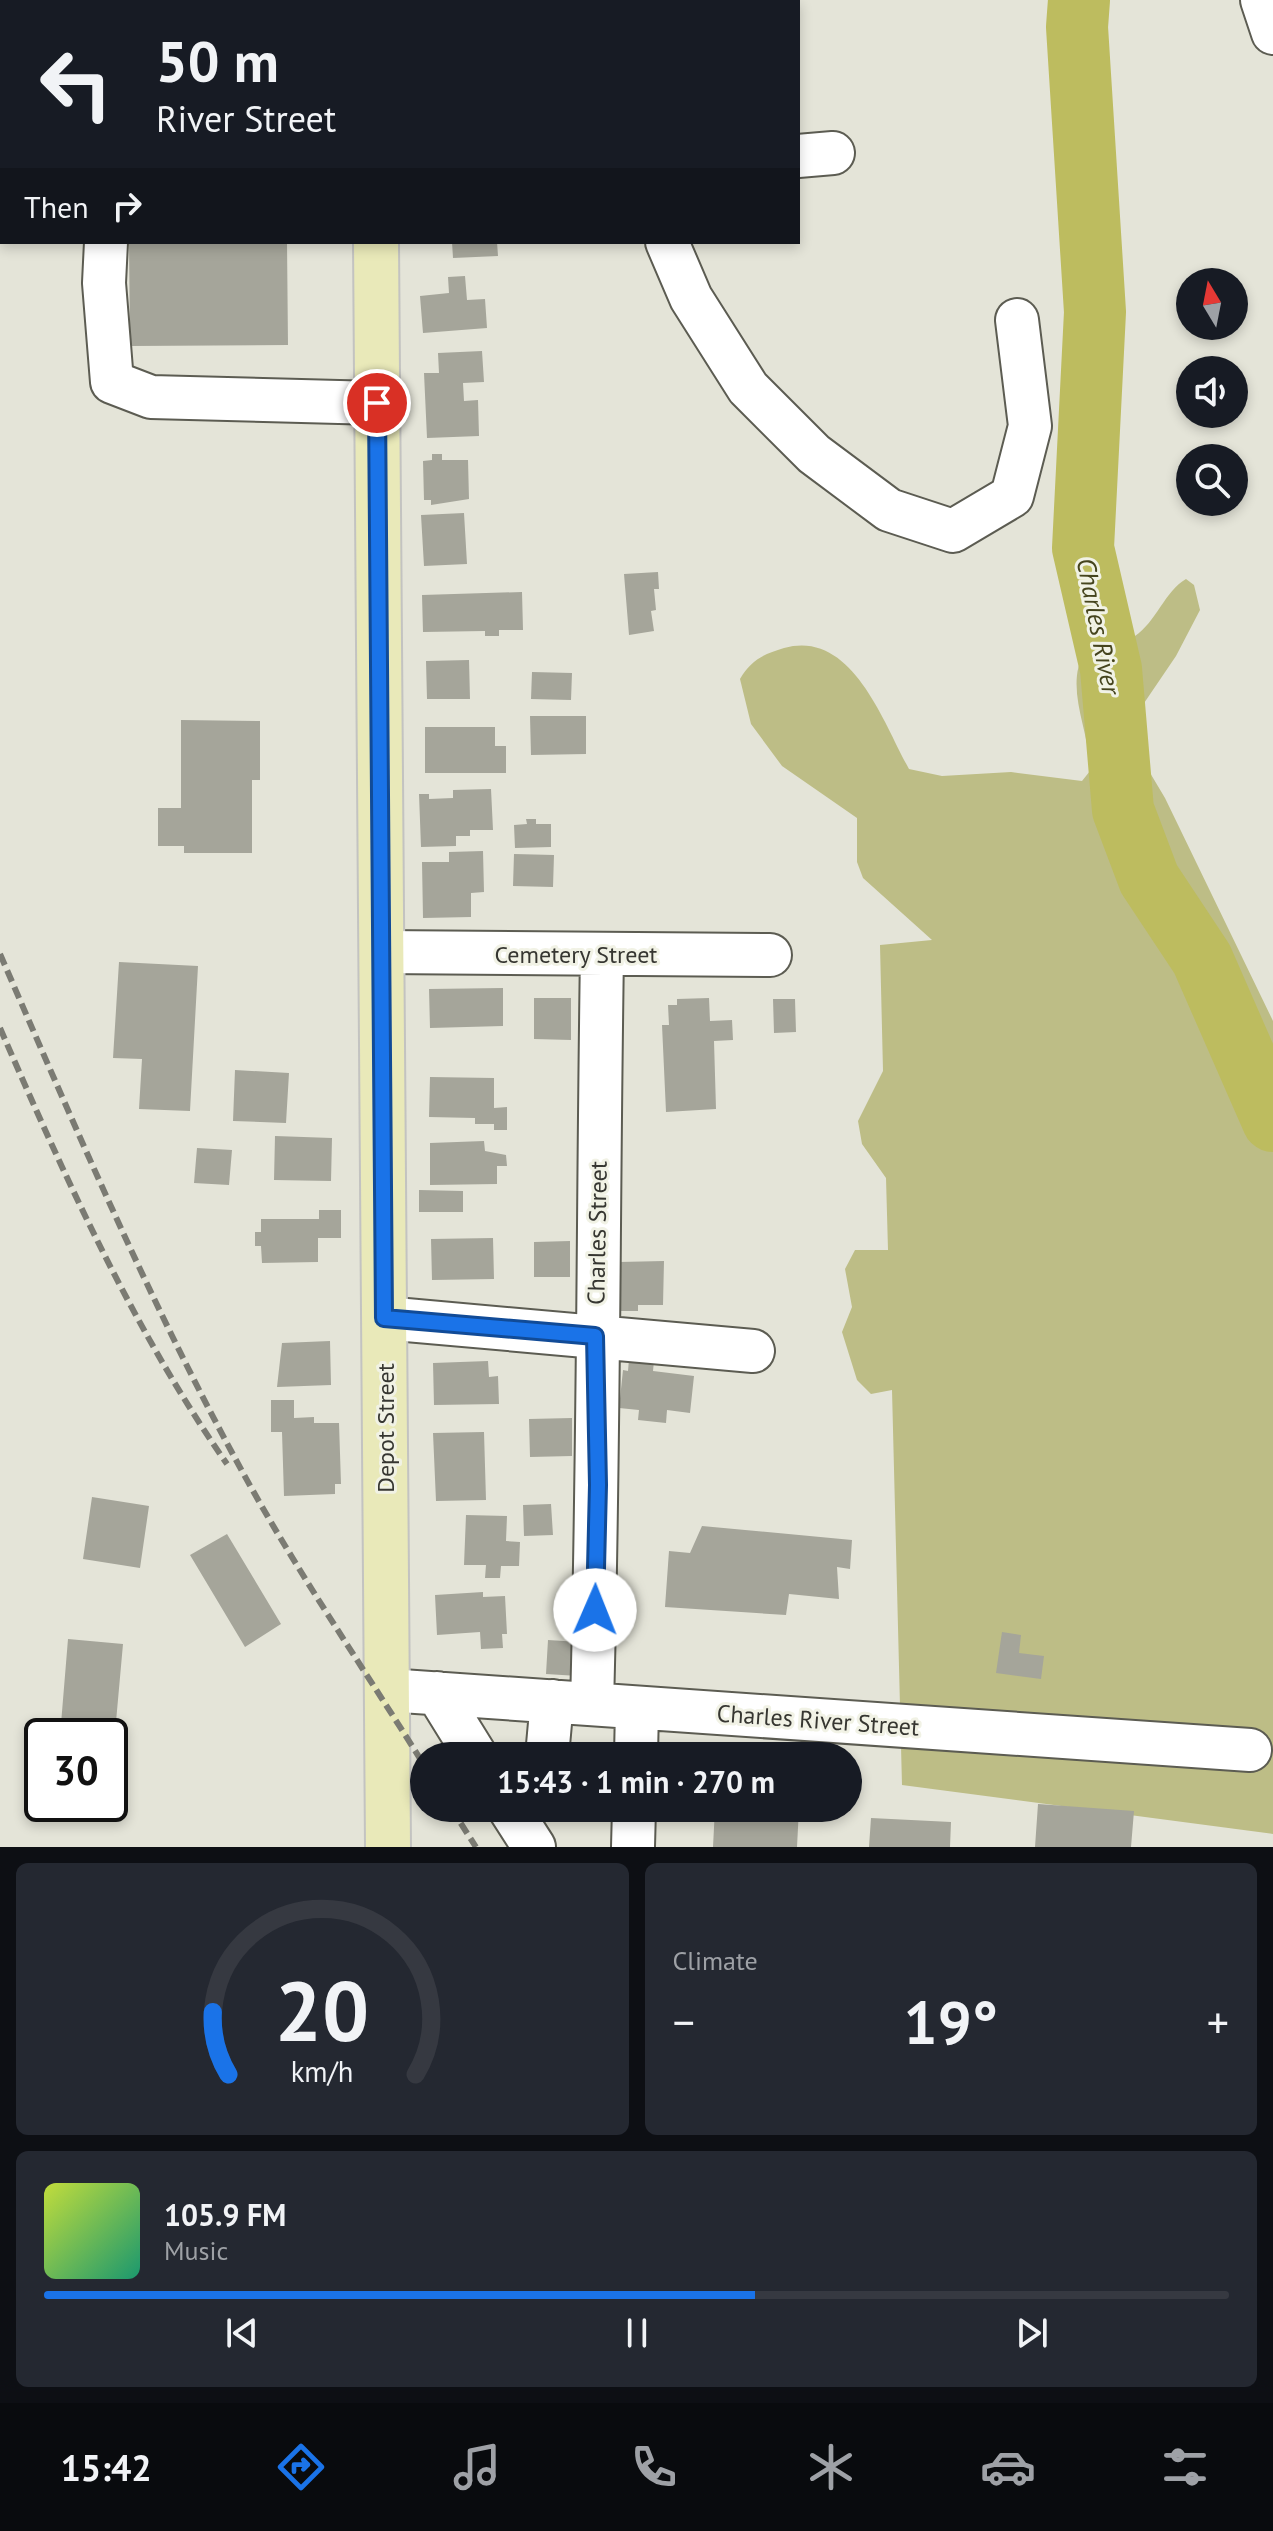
<!DOCTYPE html>
<meta charset="utf-8">
<style>
:root{--surface:#171b24;--page:#242831;--text:#f1f3f6;--muted:#9ea1a6;--line:#363941;--accent:#1a73e8}
body{margin:0;font-family:"PT Sans",sans-serif;background:var(--page);color:var(--text);height:100vh;display:flex;flex-direction:column;font-size:30px;white-space:nowrap}
*{box-sizing:border-box;margin:0}
p{font-size:26px;color:var(--muted)}
.icon{flex:none;width:44px;height:44px;fill:none;stroke:currentColor;stroke-width:2;stroke-linecap:round;stroke-linejoin:round}
.map{position:relative;height:1847px;overflow:hidden}
.side{display:flex;flex-direction:column;gap:16px;padding:16px;background:#0d0f14;flex:1}
.side>*{flex:none}
.banner{position:absolute;left:0px;top:0px;width:800px;height:244px;box-shadow:0 4px 12px #0003;background:#171b24;color:var(--text);overflow:hidden}
.needle{width:52px;rotate:350deg}
.fabs{position:absolute;left:1176px;top:268px;display:grid;gap:16px}
.fabs a{display:grid;place-items:center;width:72px;height:72px;border-radius:50%;background:var(--surface);box-shadow:0 4px 12px #0003;font-size:40px}
.speed{position:absolute;left:24px;top:1718px;display:flex;gap:16px;font-size:40px;font-weight:700;text-align:center}
.speed>*{display:grid;place-content:center;width:104px;height:104px;border-radius:50%;background:var(--surface);box-shadow:0 4px 12px #0003;line-height:1}
.speed .limit{border:4px solid #111;border-radius:12px;background:#fff;color:#111}
.pin{position:absolute;display:grid;place-items:center;width:68px;height:68px;color:#fff;margin:-34px;border:4px solid #fff;border-radius:50%;box-shadow:0 2px 8px #0007}
.me{position:absolute;width:88px;margin:-44px;rotate:1deg;stroke-linejoin:round;filter:drop-shadow(0 0 6px #0008)}
.turn{display:flex;align-items:center;gap:28px;height:168px;padding:0 24px;font-size:36px}
.turn .icon{width:104px;height:104px;stroke-width:2.5}
.turn b{display:block;font-size:56px;line-height:68px}
.then{display:flex;align-items:center;height:76px;padding:0 24px;background:#0003;gap:16px;font-size:30px}
.big{font-size:60px;font-weight:700;line-height:1.1}
.side .card{flex:1;display:flex;flex-direction:column;justify-content:center;gap:12px;min-width:0;padding:0 28px;border-radius:12px;background:var(--page)}
.side .dial{align-items:center;gap:0}
.dial svg{height:208px;overflow:visible;fill:none;stroke:var(--line);stroke-width:7;stroke-linecap:round;text-anchor:middle}
.dial text{fill:var(--text);stroke:none}
.song{display:flex;align-items:center;gap:24px}
.cover{width:96px;height:96px;border-radius:12px;background:linear-gradient(135deg,hsl(70 70% 55%),hsl(160 70% 35%))}
.played{height:8px;border-radius:4px;background:linear-gradient(90deg,var(--accent) 60%,var(--line) 60%)}
.keys{display:flex;justify-content:space-around;direction:ltr}
.heat{display:flex;justify-content:space-between;align-items:center;font-size:44px;direction:ltr}
.side .tiles{flex:1;display:grid;gap:16px;grid-template-columns:1fr 1fr}
.card:last-child{grid-column:span 2}
.trip{position:absolute;left:410px;top:1742px;width:452px;height:80px;border-radius:40px;background:var(--surface);box-shadow:0 4px 12px #0003;font-weight:700;line-height:80px;text-align:center}
.menu{display:flex;height:128px;justify-content:space-around;align-items:center;background:#090b0e;color:var(--muted)}
.menu .icon{width:56px;height:56px}
.menu .current{color:var(--accent)}
.menu b{font-size:36px;color:var(--text)}
.map>svg:first-child{display:block}
.green{fill:#bdbd86}
.lines{fill:none;stroke-linecap:round;stroke-linejoin:round}
.river{stroke:#bdbc5f;stroke-width:62}
.building{fill:#a5a59a}
.minor-casing{stroke:#5c5c52;stroke-width:46}
.major-casing{stroke:#c3c3c1;stroke-width:48}
.minor{stroke:#fff;stroke-width:42}
.major{stroke:#e9e9b9;stroke-width:44}
.rail{stroke:#7b7b73;stroke-width:6;stroke-dasharray:12 6;stroke-linecap:butt}
.route-casing{stroke:#114b97;stroke-width:20}
.route{stroke:#1a73e8;stroke-width:14}
.labels{text-anchor:middle;dominant-baseline:central;stroke-width:6;stroke-linejoin:round;paint-order:stroke}
.street-label{font-size:24px;fill:#363631;stroke:#f1f2e5}
.water-label{font-size:26px;font-style:italic;fill:#45441d;stroke:#f1f2e5}
</style>
<div class="map">
<svg width="1273" height="1847" viewBox="0 0 1273 1847">
<rect width="100%" height="100%" fill="#e4e4d8"/>
<path class="green" d="M 1186,579 L 1194,585 L 1200,610 L 1176,656 L 1138,712 L 1137,751 L 1165,798 L 1273,1021 L 1273,1834 L 902,1785 L 892,1390 L 871,1394 L 857,1380 L 842,1332 L 852,1307 L 845,1269 L 855,1250 L 888,1250 L 886,1178 L 862,1144 L 858,1121 L 883,1071 L 880,945 L 932,940 L 863,878 L 857,862 L 857,818 L 782,766 L 751,724 L 740,679 C 751,660 764,654 784,648 C 852,629 883,722 909,769 L 942,776 L 1011,772 L 1082,781 L 1090,771 C 1091,733 1063,688 1085,651 C 1101,644 1121,644 1135,636 C 1156,622 1165,591 1186,579 Z"/>
<g class="lines">
<path class="river" d="M 1079,0 L 1077,27 L 1095,312 L 1083,548 L 1111,669 L 1123,810 L 1149,879 L 1202,959 L 1273,1121"/>
</g>
<path class="building" d="M 129,242 L 287,242 L 288,345 L 130,346 Z
M 452,242 L 497,242 L 498,256 L 453,258 Z
M 465,276 L 467,300 L 485,299 L 487,328 L 423,333 L 420,296 L 449,293 L 448,277 Z
M 482,351 L 484,382 L 463,383 L 464,401 L 478,400 L 479,436 L 427,438 L 424,373 L 439,373 L 438,353 Z
M 432,454 L 442,454 L 442,460 L 468,460 L 469,499 L 431,505 L 431,500 L 424,500 L 423,461 L 432,460 Z
M 464,513 L 467,564 L 424,566 L 421,515 Z
M 658,572 L 659,589 L 654,589 L 656,610 L 651,611 L 654,631 L 629,635 L 624,574 Z
M 522,592 L 523,630 L 499,630 L 499,636 L 485,636 L 485,631 L 423,632 L 422,595 Z
M 469,660 L 470,699 L 427,699 L 426,661 Z
M 532,672 L 572,673 L 571,700 L 531,699 Z
M 530,716 L 586,716 L 586,754 L 531,755 Z
M 181,720 L 260,721 L 260,780 L 252,780 L 252,853 L 184,853 L 184,846 L 158,846 L 158,808 L 181,808 Z
M 425,727 L 495,727 L 495,746 L 506,746 L 506,773 L 425,773 Z
M 491,789 L 493,830 L 470,830 L 470,836 L 456,836 L 456,846 L 421,847 L 419,794 L 429,794 L 429,799 L 453,798 L 453,790 Z
M 526,819 L 536,819 L 536,824 L 551,824 L 551,847 L 515,848 L 514,825 L 527,824 Z
M 483,851 L 484,892 L 471,893 L 471,917 L 423,918 L 422,862 L 449,862 L 449,852 Z
M 514,854 L 554,855 L 553,887 L 513,886 Z
M 119,962 L 198,966 L 190,1111 L 139,1109 L 142,1059 L 113,1058 Z
M 503,988 L 503,1026 L 430,1028 L 429,989 Z
M 534,998 L 571,998 L 571,1040 L 534,1039 Z
M 709,998 L 710,1021 L 732,1020 L 733,1040 L 714,1041 L 716,1109 L 666,1112 L 662,1025 L 669,1025 L 668,1005 L 677,1005 L 677,999 Z
M 773,999 L 795,999 L 796,1032 L 774,1033 Z
M 235,1070 L 289,1073 L 286,1123 L 233,1121 Z
M 430,1077 L 494,1078 L 494,1108 L 507,1107 L 507,1130 L 494,1130 L 494,1124 L 475,1124 L 475,1118 L 429,1117 Z
M 275,1136 L 332,1138 L 331,1181 L 274,1180 Z
M 484,1141 L 485,1151 L 506,1155 L 507,1166 L 497,1166 L 497,1184 L 430,1185 L 430,1143 Z
M 197,1148 L 232,1150 L 229,1185 L 194,1183 Z
M 419,1190 L 463,1191 L 463,1212 L 419,1212 Z
M 319,1210 L 341,1210 L 341,1238 L 318,1238 L 318,1262 L 262,1263 L 261,1246 L 255,1246 L 255,1232 L 261,1232 L 261,1219 L 319,1219 Z
M 493,1238 L 494,1279 L 432,1280 L 431,1239 Z
M 570,1241 L 570,1277 L 534,1277 L 534,1242 Z
M 664,1261 L 663,1305 L 638,1305 L 638,1311 L 618,1311 L 619,1262 Z
M 330,1341 L 331,1385 L 277,1387 L 282,1343 Z
M 629,1359 L 654,1361 L 653,1371 L 694,1376 L 690,1413 L 667,1410 L 666,1423 L 638,1420 L 639,1410 L 619,1408 L 623,1370 L 628,1371 Z
M 488,1361 L 489,1377 L 498,1376 L 499,1404 L 434,1405 L 433,1363 Z
M 271,1400 L 294,1400 L 294,1418 L 314,1417 L 314,1423 L 339,1423 L 341,1484 L 335,1484 L 335,1494 L 284,1496 L 282,1432 L 271,1432 Z
M 572,1418 L 572,1456 L 530,1457 L 529,1419 Z
M 484,1432 L 486,1500 L 436,1501 L 433,1433 Z
M 92,1497 L 149,1506 L 140,1568 L 83,1559 Z
M 551,1504 L 553,1535 L 524,1536 L 523,1505 Z
M 466,1515 L 507,1516 L 506,1541 L 520,1542 L 519,1566 L 501,1566 L 500,1578 L 485,1578 L 486,1565 L 464,1565 Z
M 702,1526 L 852,1540 L 850,1569 L 837,1567 L 839,1599 L 789,1594 L 786,1615 L 665,1607 L 669,1551 L 690,1553 Z
M 227,1534 L 281,1624 L 245,1647 L 190,1555 Z
M 483,1592 L 483,1597 L 505,1596 L 507,1634 L 502,1634 L 503,1648 L 481,1649 L 480,1632 L 437,1635 L 435,1595 Z
M 1002,1632 L 1021,1635 L 1019,1653 L 1044,1656 L 1041,1679 L 996,1673 Z
M 68,1639 L 123,1644 L 114,1744 L 110,1743 L 110,1736 L 60,1736 Z
M 548,1640 L 579,1642 L 578,1676 L 546,1674 Z
M 1038,1804 L 1134,1811 L 1131,1847 L 1035,1847 Z
M 715,1808 L 799,1808 L 797,1847 L 713,1847 Z
M 871,1818 L 951,1822 L 950,1847 L 869,1847 Z"/>
<g class="lines">
<defs>
<path id="minor" d="M 1262,0 L 1273,33
M 147,2 L 147,0
M 798,156 L 833,153
M 106,242 L 104,283 L 112,382 L 151,397 L 377,403
M 667,242 L 691,298 L 748,388 L 814,454 L 889,510 L 953,531 L 1012,496 L 1030,426 L 1017,320
M 381,952 L 770,955
M 384,1318 L 753,1351
M 387,1690 L 1250,1750
M 437,1693 L 476,1756
M 592,1704 C 599,1454 598,1204 602,954
M 547,1756 L 552,1701
M 636,1756 L 637,1708
M 509,1808 L 534,1847
M 633,1847 L 634,1808"/>
<path id="major" d="M 374,0 L 374,2
M 376,242 L 388,1847"/>
</defs>
<use href="#minor" class="minor-casing"/>
<use href="#major" class="major-casing"/>
<use href="#minor" class="minor"/>
<use href="#major" class="major"/>
<path class="rail" d="M 0,954 C 76,1129 150,1303 242,1471 C 297,1572 363,1667 424,1765
M 0,1028 C 65,1177 134,1331 227,1464
M 451,1808 L 476,1847"/>
</g>
<g class="lines">
<defs>
<path id="route" d="M 377,403 L 384,1318 L 595,1336 L 598,1485 L 595,1610"/>
</defs>
<use href="#route" class="route-casing"/>
<use href="#route" class="route"/>
</g>
<g class="labels">
<g class="street-label">
<text x="576" y="954">Cemetery Street</text>
<text transform="translate(597 1233) rotate(-89)">Charles Street</text>
<text transform="translate(385 1428) rotate(-90)">Depot Street</text>
<text transform="translate(818 1720) rotate(4)">Charles River Street</text>
</g>
<g class="water-label">
<text transform="translate(1099 626) rotate(79)">Charles River</text>
</g>
</g>
</svg>
<div class="fabs">
<a><svg class="needle" viewBox="-14 -14 28 28"><path d="M0-13l5 13h-10z" fill="#e53935"/><path d="M0 13l5-13h-10z" fill="#9ea1a6"/></svg></a>
<a><svg class="icon" aria-label="sound" viewBox="0 0 24 24"><path d="M4 9h4l5-4v14l-5-4H4zM17 9q2 3 0 6"/></svg></a>
<a><svg class="icon" aria-label="search" viewBox="0 0 24 24"><circle cx="10" cy="10" r="6"/><path d="M15 15l6 6"/></svg></a>
</div>
<div class="speed"><div class="limit">30</div></div>
<div class="pin" style="left:377px;top:403px;background:#d93025"><svg class="icon" aria-label="arrive" viewBox="0 0 24 24"><path d="M6 21V4h12l-3 4 3 4H6"/></svg></div>
<svg class="me" style="left:595px;top:1610px" viewBox="-20 -20 40 40"><circle r="19" fill="#fff"/><path d="M0-13L10 11 0 6-10 11z" fill="#1a73e8"/></svg>
<div class="trip">15:43 · 1 min · 270 m</div>
<div class="banner">
<div class="turn"><svg class="icon" aria-label="left" viewBox="0 0 24 24"><path d="M17 20v-9H6M10 6l-5 5 5 5"/></svg><div><b>50 m</b>River Street</div></div>
<div class="then">Then<svg class="icon" aria-label="right" viewBox="0 0 24 24"><path d="M7 20v-9h11M14 6l5 5-5 5"/></svg></div>
</div>
</div>
<section class="side">
<div class="tiles">
<div class="card dial"><svg viewBox="0 0 100 80">
<path d="M14 69A42 42 0 1 1 86 69"/>
<path d="M14 69A42 42 0 0 1 8 45" stroke="#1a73e8"/>
<text x="50" y="56" font-size="32" font-weight="700">20</text>
<text x="50" y="72" font-size="11">km/h</text>
</svg></div>
<div class="card"><p>Climate</p>
<div class="heat"><a>−</a><b class="big">19°</b><a>+</a></div>
</div>
<div class="card">
<div class="song"><i class="cover"></i><div><b>105.9 FM</b><p>Music</p></div></div>
<div class="played"></div>
<div class="keys"><svg class="icon" aria-label="previous" viewBox="0 0 24 24"><path d="M18 5L8 12l10 7zM5 5v14"/></svg><svg class="icon" aria-label="pause" viewBox="0 0 24 24"><path d="M8 5v14M16 5v14"/></svg><svg class="icon" aria-label="next" viewBox="0 0 24 24"><path d="M6 5l10 7-10 7zM19 5v14"/></svg></div>
</div>
</div>
</section>
<nav class="menu">
<b>15:42</b>
<svg class="icon current" aria-label="directions" viewBox="0 0 24 24"><path d="M12 3l9 9-9 9-9-9zM9 14v-3h6M13 9l2 2-2 2"/></svg>
<svg class="icon" aria-label="music" viewBox="0 0 24 24"><path d="M9 18V5l10-2v13"/><circle cx="6" cy="18" r="3"/><circle cx="16" cy="16" r="3"/></svg>
<svg class="icon" aria-label="phone" viewBox="0 0 24 24"><path d="M5 4h4l2 5-3 2q2 4 5 5l2-3 5 2v4C11 20 4 13 5 4z"/></svg>
<svg class="icon" aria-label="climate" viewBox="0 0 24 24"><path d="M12 3v18M4 7l16 10M4 17L20 7"/></svg>
<svg class="icon" aria-label="car" viewBox="0 0 24 24"><path d="M5 17H2v-5l4-1 3-4h7l3 4 3 1v5h-3M9 17h6M6 11h13"/><circle cx="7" cy="17" r="2"/><circle cx="17" cy="17" r="2"/></svg>
<svg class="icon" aria-label="filters" viewBox="0 0 24 24"><path d="M4 7h16M4 17h16"/><circle cx="9" cy="7" r="2"/><circle cx="15" cy="17" r="2"/></svg>
</nav>
